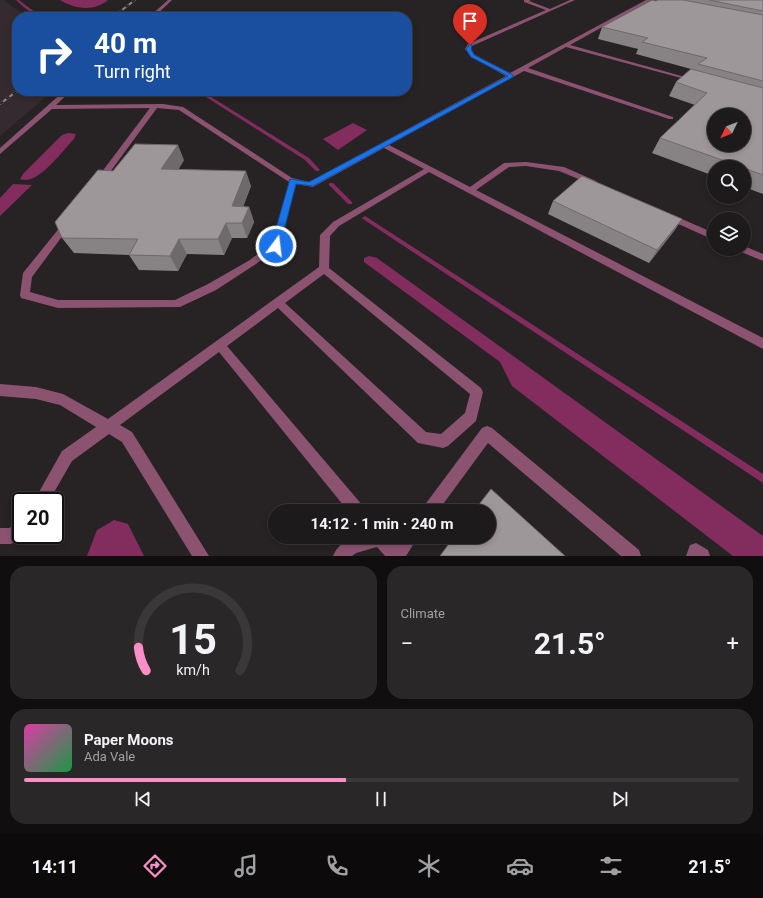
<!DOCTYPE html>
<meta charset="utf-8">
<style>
:root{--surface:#1d1a1b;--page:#2a2728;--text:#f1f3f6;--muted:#a0a1a3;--line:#3b383a;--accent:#fa8fc7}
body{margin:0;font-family:Roboto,sans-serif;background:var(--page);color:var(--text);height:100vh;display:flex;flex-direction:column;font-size:15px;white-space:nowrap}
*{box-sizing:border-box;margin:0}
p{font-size:13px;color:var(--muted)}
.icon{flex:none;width:22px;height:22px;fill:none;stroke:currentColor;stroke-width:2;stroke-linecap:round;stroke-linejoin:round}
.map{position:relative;height:556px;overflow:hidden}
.panel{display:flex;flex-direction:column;gap:10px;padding:10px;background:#100e0f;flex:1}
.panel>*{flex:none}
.banner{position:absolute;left:12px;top:12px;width:400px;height:84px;border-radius:16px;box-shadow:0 2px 6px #0003,0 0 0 1px var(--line);background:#1a4fa0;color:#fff;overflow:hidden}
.needle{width:26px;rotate:227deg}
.fabs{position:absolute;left:707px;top:108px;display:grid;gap:8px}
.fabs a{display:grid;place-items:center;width:44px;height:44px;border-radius:50%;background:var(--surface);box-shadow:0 2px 6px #0003,0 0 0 1px var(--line);font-size:20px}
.speed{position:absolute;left:12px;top:492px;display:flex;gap:8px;font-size:20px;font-weight:700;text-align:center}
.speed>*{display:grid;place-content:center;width:52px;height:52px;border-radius:50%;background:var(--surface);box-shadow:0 2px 6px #0003,0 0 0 1px var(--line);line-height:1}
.speed .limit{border:2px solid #111;border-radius:6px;background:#fff;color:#111}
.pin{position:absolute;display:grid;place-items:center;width:34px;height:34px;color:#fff;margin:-41px -17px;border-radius:50% 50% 50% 0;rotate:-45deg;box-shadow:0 0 4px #0007}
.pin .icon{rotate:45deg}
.me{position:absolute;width:44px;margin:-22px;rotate:15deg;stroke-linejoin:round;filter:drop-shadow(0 0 3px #0008)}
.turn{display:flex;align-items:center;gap:14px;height:84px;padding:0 16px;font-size:18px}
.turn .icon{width:52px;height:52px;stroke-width:2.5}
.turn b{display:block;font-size:28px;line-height:34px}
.big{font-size:30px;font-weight:700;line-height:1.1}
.panel .card{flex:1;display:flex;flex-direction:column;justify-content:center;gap:6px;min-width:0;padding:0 14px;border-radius:16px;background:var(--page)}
.panel .dial{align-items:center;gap:0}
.dial svg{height:104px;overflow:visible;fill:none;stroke:var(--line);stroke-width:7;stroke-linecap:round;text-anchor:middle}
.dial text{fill:var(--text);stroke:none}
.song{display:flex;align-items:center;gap:12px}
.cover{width:48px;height:48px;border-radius:6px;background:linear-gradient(135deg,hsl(320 70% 55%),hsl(140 70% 35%))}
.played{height:4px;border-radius:2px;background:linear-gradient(90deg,var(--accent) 45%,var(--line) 45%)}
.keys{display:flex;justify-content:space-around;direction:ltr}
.heat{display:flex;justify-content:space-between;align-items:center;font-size:22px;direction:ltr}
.panel .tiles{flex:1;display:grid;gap:10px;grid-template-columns:1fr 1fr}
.card:last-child{grid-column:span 2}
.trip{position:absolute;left:268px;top:504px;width:228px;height:40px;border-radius:20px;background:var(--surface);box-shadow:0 2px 6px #0003,0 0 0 1px var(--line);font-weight:700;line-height:40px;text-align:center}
.tab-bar{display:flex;height:64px;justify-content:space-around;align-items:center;background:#0c0a0b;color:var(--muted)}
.tab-bar .icon{width:28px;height:28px}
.tab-bar .active{color:var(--accent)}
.tab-bar b{font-size:18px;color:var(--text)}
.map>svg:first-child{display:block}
.built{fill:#342a2f}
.water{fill:#822d5e}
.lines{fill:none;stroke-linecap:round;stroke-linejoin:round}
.stream{fill:#822d5e;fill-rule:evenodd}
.minor{fill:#8c5371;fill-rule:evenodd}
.rail-casing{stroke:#8d8a8c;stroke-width:2}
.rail{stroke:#1d191b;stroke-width:1.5;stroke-dasharray:4;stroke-linecap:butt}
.wall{fill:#878284}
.shaded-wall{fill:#6e6a6c}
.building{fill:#9d979a;stroke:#6e6a6c;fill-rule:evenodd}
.route{fill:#1a73e8;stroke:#114b97}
</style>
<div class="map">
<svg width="763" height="556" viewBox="0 0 763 556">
<rect width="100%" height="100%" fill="#272224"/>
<path class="built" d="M 0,0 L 5,0 L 11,6 L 30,17 L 17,17 L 17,91 L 53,91 L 0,136 Z"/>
<path class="water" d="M 60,0 L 108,0 C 94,12 74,9 60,0 Z
M 353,123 L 367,130 L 338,150 L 323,139 Z
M 68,133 L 76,134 L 74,139 C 63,150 37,187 20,179 L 23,174 L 62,135 Z
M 13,184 L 32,185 L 0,216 L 0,198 Z
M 369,256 L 377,258 L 763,536 L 763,556 L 733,556 L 512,386 L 500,362 L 364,262 L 364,258 Z
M 114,520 L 128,524 L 144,556 L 87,556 L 97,530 Z"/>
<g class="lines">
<path class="stream" d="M 16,0 L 19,0 L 32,10 L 47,17 C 35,17 24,8 16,0 Z
M 178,91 L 186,91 L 208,95 L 309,158 L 320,170 L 318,171 L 316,171 L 305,160 L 206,97 Z
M 329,183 L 333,183 L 352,202 L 352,204 L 348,204 L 329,185 Z
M 365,216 L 763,474 L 763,483 L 363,219 L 362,218 Z"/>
<path class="minor" d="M 168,0 L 172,0 L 154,17 L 149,17 Z
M 524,0 L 531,0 L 529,1 L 550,9 L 570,0 L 575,0 L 472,46 L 471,49 L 475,55 L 510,73 L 646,0 L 651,0 L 570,45 L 696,80 L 696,82 L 566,47 L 528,68 L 673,117 L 673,119 L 669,119 L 524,71 L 389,145 L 470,187 L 504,163 L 526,162 L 564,167 L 596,181 L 597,183 L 593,185 L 559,171 L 526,166 L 509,167 L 476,190 L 763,338 L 763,349 L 429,172 L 339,226 L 330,236 L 329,268 L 481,388 L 483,392 L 476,421 L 448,446 L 443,448 L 418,443 L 278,308 L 227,346 L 363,506 L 366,511 L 348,511 L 219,352 L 120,425 L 132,432 L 209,556 L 192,556 L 122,442 L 109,434 L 72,461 L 49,501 L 34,501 L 62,451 L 96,427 L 60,405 L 36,399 L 0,396 L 0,384 L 36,387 L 63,394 L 108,419 L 319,267 L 320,235 L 333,222 L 424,169 L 384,148 L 313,187 L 296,184 L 279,247 L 256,264 L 216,290 L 180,307 L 58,308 L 21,298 L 20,295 L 23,273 L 65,221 L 68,220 L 72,223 L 32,277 L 30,292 L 58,300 L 175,300 L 208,284 L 250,260 L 272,243 L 289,182 L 179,110 L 157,108 L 102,183 L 99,183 L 95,181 L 150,108 L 52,109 L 0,154 L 0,148 L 64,91 L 71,91 L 56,105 L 163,104 L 183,107 L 292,178 L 309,182 L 506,76 L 471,57 L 465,49 L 468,44 L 546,10 L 524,2 ZM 324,274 L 470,394 L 465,413 L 441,434 L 426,432 L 285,303 Z
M 668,213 L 714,233 L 714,240 L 665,218 L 664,216 Z
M 744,246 L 763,254 L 763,261 L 739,251 L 737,249 L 744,249 Z
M 487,426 L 492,428 L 639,550 L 641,556 L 621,556 L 488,443 L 438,511 L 421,511 L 424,506 L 482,428 Z
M 21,521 L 21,535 L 26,535 L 11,544 L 0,544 L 0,528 L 9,528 Z
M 355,537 L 389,537 L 395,544 L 400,537 L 418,537 L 406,556 L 385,556 L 377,547 L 356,553 L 352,556 L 333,556 C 337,546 345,540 355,537 Z
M 696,543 L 708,550 L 710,556 L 686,556 L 690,545 Z"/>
<defs>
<path id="rail" d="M 113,17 L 135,0
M 0,104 L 17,91"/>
</defs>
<use href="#rail" class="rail-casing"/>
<use href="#rail" class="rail"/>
</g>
<path class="wall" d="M 658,0 L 763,0 L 763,194 L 744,187 L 744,167 L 714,167 L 714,176 L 652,153 L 660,138 L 695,105 L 669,96 L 676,82 L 691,69 L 636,54 L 638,49 L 598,39 L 602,27 Z
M 184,160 L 178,170 L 251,186 L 243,207 L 249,207 L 254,222 L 247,238 L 232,238 L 224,255 L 187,254 L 178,271 L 139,270 L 129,255 L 74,253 L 62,238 L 113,171 Z
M 553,201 L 682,219 L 674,231 L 649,263 L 548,214 Z"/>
<path class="shaded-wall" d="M 178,145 L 184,160 L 168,185 L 161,169 Z
M 246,171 L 251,186 L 237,222 L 232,206 Z
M 249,207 L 254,222 L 247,238 L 242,223 Z
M 682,219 L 674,231 L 649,263 L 657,250 Z
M 226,223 L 232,238 L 224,255 L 218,239 Z
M 179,239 L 187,254 L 178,271 L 170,256 Z"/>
<path class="building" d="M 652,0 L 656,1 L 658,0 L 683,0 L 763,15 L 763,81 L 698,64 L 707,58 L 642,42 L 648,38 L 602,27 Z
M 709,0 L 763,0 L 763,11 Z
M 691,69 L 763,88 L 763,175 L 744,168 L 744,167 L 742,167 L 660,138 L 707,93 L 676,82 ZM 714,115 L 744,115 L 744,145 L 714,145 Z
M 135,144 L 178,145 L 161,169 L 246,171 L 232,206 L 249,207 L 242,223 L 226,223 L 218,239 L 179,239 L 170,256 L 129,255 L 138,239 L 62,238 L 55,222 L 98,170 L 113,171 Z
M 582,176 L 682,219 L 657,250 L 553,201 Z
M 491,489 L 565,556 L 440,556 L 454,537 L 489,537 L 489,511 L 474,511 Z"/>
<path class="route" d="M 470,44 L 472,45 L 471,49 L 474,55 L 513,75 L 513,77 L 313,186 L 296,184 L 280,246 L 279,248 L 273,248 L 271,246 L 290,179 L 309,182 L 508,76 L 471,57 L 466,49 Z"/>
</svg>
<div class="fabs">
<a><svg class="needle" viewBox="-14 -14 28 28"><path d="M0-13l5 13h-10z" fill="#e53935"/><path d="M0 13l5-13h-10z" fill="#a0a1a3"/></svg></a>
<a><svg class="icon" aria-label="search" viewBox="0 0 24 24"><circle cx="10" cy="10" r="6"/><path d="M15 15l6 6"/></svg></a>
<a><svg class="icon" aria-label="layers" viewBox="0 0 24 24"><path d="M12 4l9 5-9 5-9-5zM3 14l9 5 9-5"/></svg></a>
</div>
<div class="speed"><div class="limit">20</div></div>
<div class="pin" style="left:470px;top:45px;background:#d93025"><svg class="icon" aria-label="arrive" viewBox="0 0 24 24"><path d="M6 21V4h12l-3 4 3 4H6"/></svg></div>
<svg class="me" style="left:276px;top:246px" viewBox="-20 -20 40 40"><circle r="17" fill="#1a73e8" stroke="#fff" stroke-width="3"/><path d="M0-11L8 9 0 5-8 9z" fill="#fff"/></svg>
<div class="trip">14:12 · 1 min · 240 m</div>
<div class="banner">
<div class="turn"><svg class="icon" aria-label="right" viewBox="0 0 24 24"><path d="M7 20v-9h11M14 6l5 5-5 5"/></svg><div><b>40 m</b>Turn right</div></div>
</div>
</div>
<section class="panel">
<div class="tiles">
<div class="card dial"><svg viewBox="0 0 100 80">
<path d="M14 69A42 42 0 1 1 86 69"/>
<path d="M14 69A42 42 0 0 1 8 51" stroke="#fa8fc7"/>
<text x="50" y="56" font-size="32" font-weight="700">15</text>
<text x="50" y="72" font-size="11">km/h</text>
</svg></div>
<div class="card"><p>Climate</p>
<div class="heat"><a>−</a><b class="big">21.5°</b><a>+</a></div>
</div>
<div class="card">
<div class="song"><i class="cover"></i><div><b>Paper Moons</b><p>Ada Vale</p></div></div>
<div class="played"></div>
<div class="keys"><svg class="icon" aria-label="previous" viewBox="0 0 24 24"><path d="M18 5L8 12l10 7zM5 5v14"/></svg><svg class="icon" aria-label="pause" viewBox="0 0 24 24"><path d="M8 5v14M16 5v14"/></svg><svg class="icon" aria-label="next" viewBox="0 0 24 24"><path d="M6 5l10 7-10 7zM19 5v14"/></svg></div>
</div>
</div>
</section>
<nav class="tab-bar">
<b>14:11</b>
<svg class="icon active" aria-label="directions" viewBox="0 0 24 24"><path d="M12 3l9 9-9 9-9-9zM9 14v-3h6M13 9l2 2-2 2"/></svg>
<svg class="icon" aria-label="music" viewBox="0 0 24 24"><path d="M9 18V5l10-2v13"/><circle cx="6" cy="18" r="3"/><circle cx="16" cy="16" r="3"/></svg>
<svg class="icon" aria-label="phone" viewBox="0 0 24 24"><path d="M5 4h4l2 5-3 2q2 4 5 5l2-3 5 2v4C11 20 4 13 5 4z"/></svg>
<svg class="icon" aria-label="climate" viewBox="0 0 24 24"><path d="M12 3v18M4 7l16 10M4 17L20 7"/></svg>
<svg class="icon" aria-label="car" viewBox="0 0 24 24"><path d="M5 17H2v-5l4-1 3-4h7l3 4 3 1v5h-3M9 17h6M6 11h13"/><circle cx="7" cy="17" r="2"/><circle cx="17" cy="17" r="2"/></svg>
<svg class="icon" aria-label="filters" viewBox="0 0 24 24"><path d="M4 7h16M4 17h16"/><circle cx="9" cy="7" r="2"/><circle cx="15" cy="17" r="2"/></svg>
<b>21.5°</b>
</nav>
